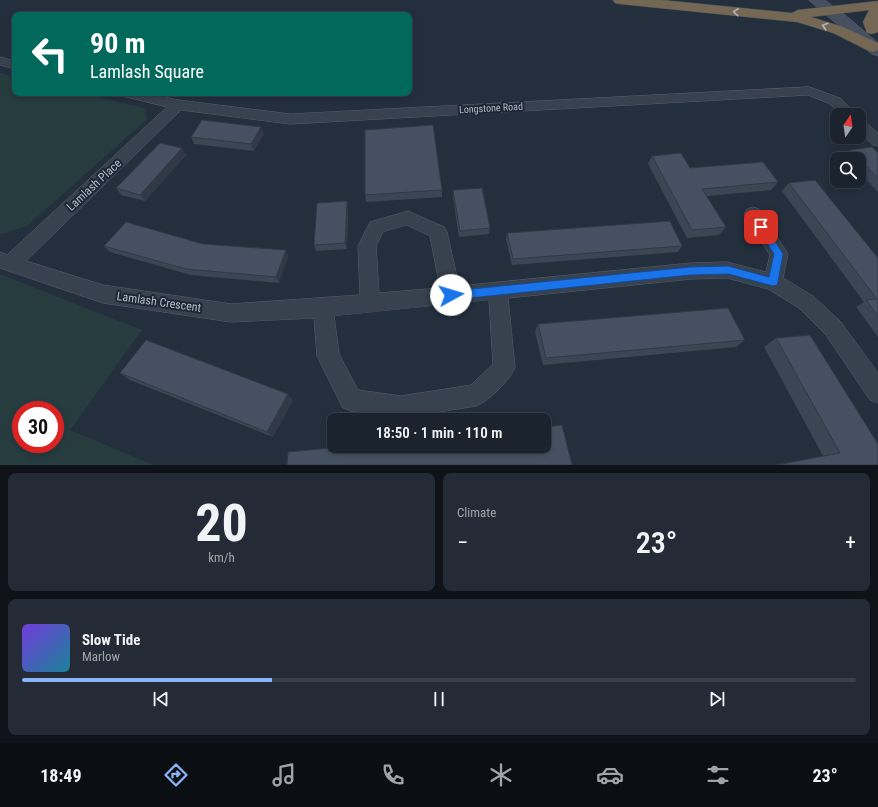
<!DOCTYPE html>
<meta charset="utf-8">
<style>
:root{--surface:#1b232e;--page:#242b36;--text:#f1f3f6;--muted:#a0a4aa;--line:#39404a;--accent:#8ab4f8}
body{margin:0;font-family:"Roboto Condensed",sans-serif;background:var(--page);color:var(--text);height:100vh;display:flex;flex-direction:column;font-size:15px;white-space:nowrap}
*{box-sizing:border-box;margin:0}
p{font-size:13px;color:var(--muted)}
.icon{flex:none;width:22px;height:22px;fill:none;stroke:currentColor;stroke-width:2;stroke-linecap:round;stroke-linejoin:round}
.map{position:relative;height:465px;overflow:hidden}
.panel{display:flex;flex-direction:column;gap:8px;padding:8px;background:#0f1319;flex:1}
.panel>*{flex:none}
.top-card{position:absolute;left:12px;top:12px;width:400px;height:84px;border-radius:8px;box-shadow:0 2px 6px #0003,0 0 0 1px var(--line);background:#00695c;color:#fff;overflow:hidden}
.needle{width:26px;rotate:13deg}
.buttons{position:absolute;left:830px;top:108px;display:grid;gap:8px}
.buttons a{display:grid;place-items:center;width:36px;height:36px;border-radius:8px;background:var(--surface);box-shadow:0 2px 6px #0003,0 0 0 1px var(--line);font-size:20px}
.speed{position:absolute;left:12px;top:401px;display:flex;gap:8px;font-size:20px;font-weight:700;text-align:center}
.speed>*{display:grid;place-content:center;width:52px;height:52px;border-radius:50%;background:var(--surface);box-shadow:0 2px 6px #0003,0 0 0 1px var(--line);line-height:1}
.speed .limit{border:6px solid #d22;background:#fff;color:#111}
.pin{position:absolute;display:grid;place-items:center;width:34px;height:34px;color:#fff;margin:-17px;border-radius:8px;box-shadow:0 2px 6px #0006}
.me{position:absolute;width:44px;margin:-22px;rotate:84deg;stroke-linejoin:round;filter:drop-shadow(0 0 3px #0008)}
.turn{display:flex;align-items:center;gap:14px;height:84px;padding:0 12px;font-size:18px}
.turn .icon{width:52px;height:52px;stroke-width:2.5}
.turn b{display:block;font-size:28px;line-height:34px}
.big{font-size:30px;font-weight:600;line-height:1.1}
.panel .card{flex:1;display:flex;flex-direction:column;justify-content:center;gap:6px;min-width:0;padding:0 14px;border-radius:8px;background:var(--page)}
.panel .dial{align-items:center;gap:0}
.dial b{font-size:52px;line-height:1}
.song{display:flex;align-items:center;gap:12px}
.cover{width:48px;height:48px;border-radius:6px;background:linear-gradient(135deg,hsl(260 70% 55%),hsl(190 70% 35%))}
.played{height:4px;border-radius:2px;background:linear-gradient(90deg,var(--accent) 30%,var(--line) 30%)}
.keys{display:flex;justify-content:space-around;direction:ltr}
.heat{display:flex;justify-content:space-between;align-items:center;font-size:22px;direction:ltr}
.panel .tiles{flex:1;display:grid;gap:8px;grid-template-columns:1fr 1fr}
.card:last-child{grid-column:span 2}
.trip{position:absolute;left:327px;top:413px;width:224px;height:40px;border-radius:8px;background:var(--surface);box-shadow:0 2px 6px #0003,0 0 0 1px var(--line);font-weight:600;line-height:40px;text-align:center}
.dock{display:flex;height:64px;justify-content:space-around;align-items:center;background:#0b0e12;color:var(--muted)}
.dock .icon{width:28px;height:28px}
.dock .selected{color:var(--accent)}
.dock b{font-size:18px;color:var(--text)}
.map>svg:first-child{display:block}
.green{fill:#263c3f;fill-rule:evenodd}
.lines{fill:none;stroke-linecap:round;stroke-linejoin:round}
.minor-casing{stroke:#565f6c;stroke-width:1}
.secondary-casing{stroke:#565f6c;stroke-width:1}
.motorway-casing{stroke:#434c59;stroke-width:1}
.minor{fill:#38414e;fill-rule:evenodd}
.secondary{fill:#465061;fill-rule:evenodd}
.motorway{fill:#746855;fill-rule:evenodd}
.wall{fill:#3b4654}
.shaded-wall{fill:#303945}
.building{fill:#455162;stroke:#303945}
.oneway{stroke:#aeb4bd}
.route{fill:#1a73e8;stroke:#114b97}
.labels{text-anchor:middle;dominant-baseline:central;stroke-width:4;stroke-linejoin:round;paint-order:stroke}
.far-street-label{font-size:10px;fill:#b4bcc9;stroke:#1d2633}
.street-label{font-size:12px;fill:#b4bcc9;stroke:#1d2633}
</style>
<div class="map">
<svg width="878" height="465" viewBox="0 0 878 465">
<rect width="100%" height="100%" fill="#242f3e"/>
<path class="green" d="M 0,73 L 15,77 L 15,93 L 82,93 L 144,108 L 147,119 L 27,226 L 2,234 L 0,233 Z
M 0,274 L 142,330 L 70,430 L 154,465 L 0,465 ZM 21,410 L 55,410 L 55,444 L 21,444 Z"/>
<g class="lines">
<defs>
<path id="minor" d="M 0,57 L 15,61 L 15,69 L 0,65 Z
M 809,87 L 840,98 L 857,115 L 841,115 L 830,104 L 808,95 L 290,124 L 181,110 L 26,261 L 103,285 L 231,304 L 360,295 L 358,246 L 370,222 L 408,211 L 444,227 L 447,232 L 459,286 L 691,263 L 727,262 L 766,272 L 770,255 L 744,214 L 747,209 L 753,207 L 759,209 L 788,254 L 783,278 L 813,296 L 840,321 L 878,373 L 878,403 L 870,400 L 826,335 L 799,308 L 768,289 L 727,278 L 691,279 L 508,298 L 515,368 C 509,381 489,401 476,406 L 401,418 L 351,411 L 343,408 L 317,356 L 314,318 L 231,322 L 103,303 L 0,268 L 0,252 L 7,255 L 167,107 L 123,96 L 121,93 L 147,93 L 178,100 L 290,114 ZM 407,225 L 430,236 L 440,288 L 379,293 L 376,246 L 383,232 ZM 489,300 L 493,364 L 471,385 L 401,396 L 358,390 L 339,354 L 334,316 Z
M 859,119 L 864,121 L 878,133 L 878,146 L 873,145 L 859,132 Z"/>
<path id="secondary" d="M 809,0 L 825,0 L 850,19 L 878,43 L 878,56 L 872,54 Z"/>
<path id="motorway" d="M 613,0 L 662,0 L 792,13 L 798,10 L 878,1 L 878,32 L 872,34 L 867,33 L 863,22 L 869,10 L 811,17 L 843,27 L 878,43 L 878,50 L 873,52 L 867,50 L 833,33 L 797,22 L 620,4 L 615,3 Z"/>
</defs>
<use href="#minor" class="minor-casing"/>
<use href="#secondary" class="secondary-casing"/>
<use href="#motorway" class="motorway-casing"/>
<use href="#minor" class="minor"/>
<use href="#secondary" class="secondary"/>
<use href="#motorway" class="motorway"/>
</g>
<path class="wall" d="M 264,133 L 254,151 L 194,144 L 191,137 Z
M 850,150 L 878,153 L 878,192 L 859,172 L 859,159 L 846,159 L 844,157 Z
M 186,155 L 145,201 L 121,195 L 116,188 Z
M 652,156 L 690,168 L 778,182 L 771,190 L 707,196 L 726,227 L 719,235 L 687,238 L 648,164 Z
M 789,183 L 878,258 L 878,337 L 856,307 L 864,302 L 782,191 Z
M 442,190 L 442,197 L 366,202 L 365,195 Z
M 453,190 L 490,228 L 489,234 L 459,237 L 453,197 Z
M 347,201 L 348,207 L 347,249 L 316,251 L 314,245 Z
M 507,233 L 682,246 L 678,252 L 512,265 L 506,239 Z
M 203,244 L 288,256 L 279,283 L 191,275 L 110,252 L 104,246 Z
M 538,324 L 745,340 L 736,347 L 543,365 L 535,332 Z
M 776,338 L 878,465 L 823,456 L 764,347 Z
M 120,373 L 293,400 L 273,437 L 130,380 Z"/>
<path class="shaded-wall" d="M 261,127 L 264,133 L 254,151 L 251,144 Z
M 182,148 L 186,155 L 145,201 L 140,195 Z
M 347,201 L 348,207 L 347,249 L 345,243 Z
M 286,250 L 288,256 L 279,283 L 276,277 Z
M 288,394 L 293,400 L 273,437 L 267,432 Z"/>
<path class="building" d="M 202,120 L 261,127 L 251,144 L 191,137 Z
M 433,125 L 442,190 L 365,195 L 365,130 Z
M 160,143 L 182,148 L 140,195 L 116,188 Z
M 872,147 L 878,153 L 878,178 L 850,150 Z
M 681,153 L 690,168 L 763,162 L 778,182 L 702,189 L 726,227 L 692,230 L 652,156 Z
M 815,180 L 878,258 L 878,316 L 866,300 L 877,299 L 789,183 Z
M 482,188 L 490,228 L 460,231 L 453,190 Z
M 347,201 L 345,243 L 314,245 L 317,203 Z
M 670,221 L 682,246 L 513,259 L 507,233 Z
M 126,222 L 203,244 L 286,250 L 276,277 L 186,269 L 104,246 Z
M 728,308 L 745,340 L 546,358 L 538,324 Z
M 810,335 L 878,444 L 878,465 L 776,465 L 840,453 L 776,338 Z
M 146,340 L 288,394 L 267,432 L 120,373 Z
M 562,425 L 572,465 L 287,465 L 288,452 L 352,446 L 544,446 L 544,427 Z"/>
<defs><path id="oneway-chevron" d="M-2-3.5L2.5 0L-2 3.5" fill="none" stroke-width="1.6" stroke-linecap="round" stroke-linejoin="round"/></defs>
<g class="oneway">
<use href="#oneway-chevron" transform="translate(736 12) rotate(-175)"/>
<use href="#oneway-chevron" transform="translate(825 26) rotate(-163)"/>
</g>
<path class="route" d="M 761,224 L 765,225 L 783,254 L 778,282 L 777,285 L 773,286 L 728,274 L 690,275 L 451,300 L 448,298 L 446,295 L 448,292 L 451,291 L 690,267 L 728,266 L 769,277 L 774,254 L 757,227 Z"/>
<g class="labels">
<g class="far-street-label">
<text transform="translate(491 108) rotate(-3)">Longstone Road</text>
</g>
<g class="street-label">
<text transform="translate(94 185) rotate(-43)">Lamlash Place</text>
<text transform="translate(159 302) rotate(8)">Lamlash Crescent</text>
</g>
</g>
</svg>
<div class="buttons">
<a><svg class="needle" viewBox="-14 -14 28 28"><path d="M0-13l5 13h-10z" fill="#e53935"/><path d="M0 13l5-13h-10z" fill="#a0a4aa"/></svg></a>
<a><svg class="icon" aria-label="search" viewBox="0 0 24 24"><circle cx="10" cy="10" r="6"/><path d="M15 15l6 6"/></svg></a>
</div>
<div class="speed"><div class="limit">30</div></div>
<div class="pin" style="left:761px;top:227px;background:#d93025"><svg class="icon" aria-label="arrive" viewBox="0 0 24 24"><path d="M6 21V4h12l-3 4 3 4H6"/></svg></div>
<svg class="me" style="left:451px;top:295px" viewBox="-20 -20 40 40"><circle r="19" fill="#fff"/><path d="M0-13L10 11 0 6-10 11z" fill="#1a73e8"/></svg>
<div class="trip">18:50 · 1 min · 110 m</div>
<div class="top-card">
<div class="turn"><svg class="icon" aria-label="left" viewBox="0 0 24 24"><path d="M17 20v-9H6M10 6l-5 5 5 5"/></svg><div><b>90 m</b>Lamlash Square</div></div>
</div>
</div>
<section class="panel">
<div class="tiles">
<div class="card dial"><b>20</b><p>km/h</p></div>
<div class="card"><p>Climate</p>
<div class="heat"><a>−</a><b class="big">23°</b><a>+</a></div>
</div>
<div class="card">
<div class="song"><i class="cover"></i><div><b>Slow Tide</b><p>Marlow</p></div></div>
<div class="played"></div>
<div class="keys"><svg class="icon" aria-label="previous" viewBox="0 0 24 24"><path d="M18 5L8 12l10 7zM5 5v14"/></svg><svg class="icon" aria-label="pause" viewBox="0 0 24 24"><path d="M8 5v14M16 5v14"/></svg><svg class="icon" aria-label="next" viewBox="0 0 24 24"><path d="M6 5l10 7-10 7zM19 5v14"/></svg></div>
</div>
</div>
</section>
<nav class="dock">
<b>18:49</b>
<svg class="icon selected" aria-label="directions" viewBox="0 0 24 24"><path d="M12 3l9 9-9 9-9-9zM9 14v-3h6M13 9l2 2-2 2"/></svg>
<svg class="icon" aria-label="music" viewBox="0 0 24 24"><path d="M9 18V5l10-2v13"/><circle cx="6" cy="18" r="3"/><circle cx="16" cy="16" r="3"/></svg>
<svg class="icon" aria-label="phone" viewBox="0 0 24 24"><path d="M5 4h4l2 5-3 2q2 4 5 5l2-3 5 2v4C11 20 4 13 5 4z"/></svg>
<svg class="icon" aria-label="climate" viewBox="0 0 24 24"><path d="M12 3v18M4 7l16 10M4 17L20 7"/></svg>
<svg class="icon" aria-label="car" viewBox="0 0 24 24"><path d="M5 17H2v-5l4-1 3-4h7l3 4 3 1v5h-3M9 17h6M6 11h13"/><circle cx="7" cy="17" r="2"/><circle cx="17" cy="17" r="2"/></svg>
<svg class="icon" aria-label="filters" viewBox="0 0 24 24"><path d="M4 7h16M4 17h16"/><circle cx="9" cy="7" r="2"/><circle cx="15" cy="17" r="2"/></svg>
<b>23°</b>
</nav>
